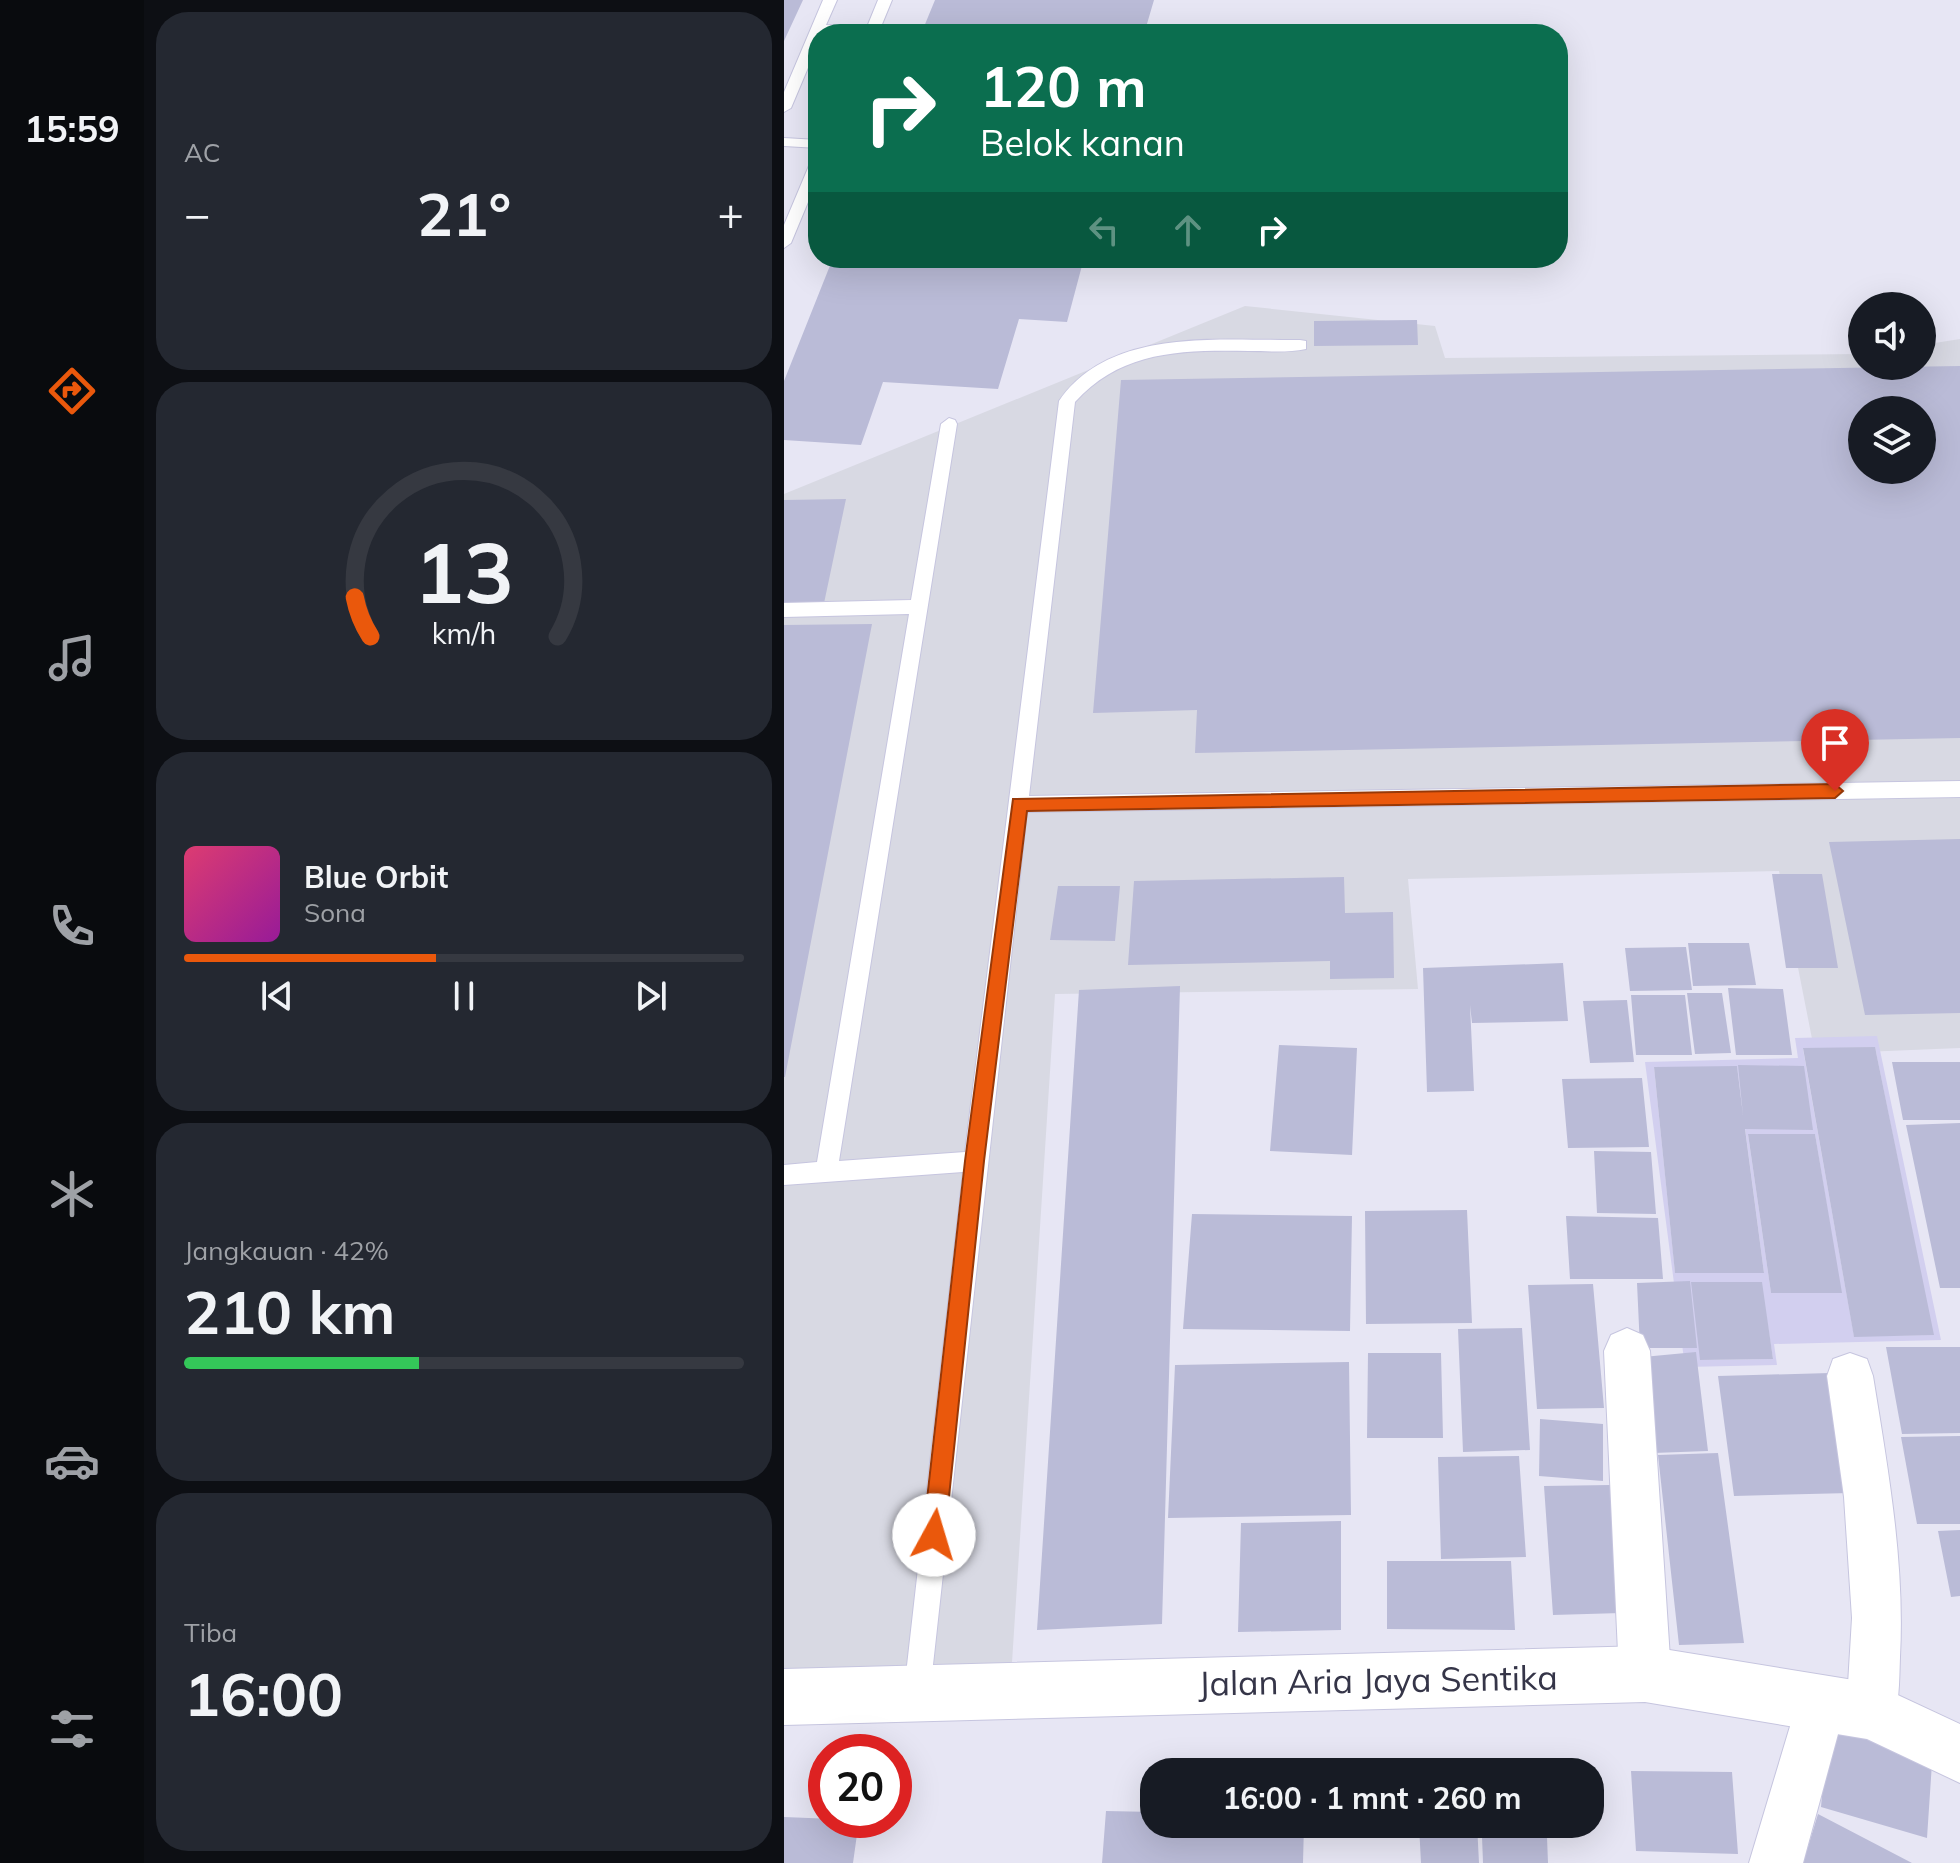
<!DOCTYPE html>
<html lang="id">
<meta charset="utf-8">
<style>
:root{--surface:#171b24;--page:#242831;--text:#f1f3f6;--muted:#9ea1a6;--line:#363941;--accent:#ea580c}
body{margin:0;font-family:Mulish,sans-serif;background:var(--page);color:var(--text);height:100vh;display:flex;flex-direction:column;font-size:30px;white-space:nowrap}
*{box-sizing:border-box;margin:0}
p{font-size:26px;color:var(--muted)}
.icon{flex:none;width:44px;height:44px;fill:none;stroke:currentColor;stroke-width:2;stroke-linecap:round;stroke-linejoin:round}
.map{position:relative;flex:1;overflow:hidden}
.side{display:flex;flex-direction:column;gap:12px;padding:12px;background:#0d0f14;width:640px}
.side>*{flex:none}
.banner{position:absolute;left:24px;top:24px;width:760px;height:244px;border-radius:32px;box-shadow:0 8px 32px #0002;background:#0b6e4f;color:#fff;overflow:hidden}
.buttons{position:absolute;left:1064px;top:292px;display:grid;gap:16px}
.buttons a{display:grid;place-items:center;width:88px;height:88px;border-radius:50%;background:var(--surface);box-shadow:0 8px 32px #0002;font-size:40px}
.speed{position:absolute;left:24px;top:1734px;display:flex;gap:16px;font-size:40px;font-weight:700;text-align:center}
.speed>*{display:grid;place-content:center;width:104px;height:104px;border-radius:50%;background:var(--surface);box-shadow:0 8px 32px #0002;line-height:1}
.speed .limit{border:12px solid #d22;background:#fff;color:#111}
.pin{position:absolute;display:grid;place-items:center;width:68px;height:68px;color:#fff;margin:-82px -34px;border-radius:50% 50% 50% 0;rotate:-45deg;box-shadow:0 0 8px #0007}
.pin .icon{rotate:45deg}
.me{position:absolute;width:88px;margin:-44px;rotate:6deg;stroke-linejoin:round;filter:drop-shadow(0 0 6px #0008)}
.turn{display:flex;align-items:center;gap:28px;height:168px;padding:0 40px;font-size:36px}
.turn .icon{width:104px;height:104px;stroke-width:2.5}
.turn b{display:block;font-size:56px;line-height:68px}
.lanes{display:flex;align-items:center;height:76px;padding:0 40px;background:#0003;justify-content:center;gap:40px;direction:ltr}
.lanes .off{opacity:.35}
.big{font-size:60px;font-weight:700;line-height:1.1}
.side .card{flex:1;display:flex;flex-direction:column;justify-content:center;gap:12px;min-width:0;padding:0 28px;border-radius:32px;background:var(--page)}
.side .dial{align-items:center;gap:0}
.dial svg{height:208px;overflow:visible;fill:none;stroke:var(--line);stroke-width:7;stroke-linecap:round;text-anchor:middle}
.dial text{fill:var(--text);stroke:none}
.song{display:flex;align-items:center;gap:24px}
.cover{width:96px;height:96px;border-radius:12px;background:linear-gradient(135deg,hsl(340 70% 55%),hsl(300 70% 35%))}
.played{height:8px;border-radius:4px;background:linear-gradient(90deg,var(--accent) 45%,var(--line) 45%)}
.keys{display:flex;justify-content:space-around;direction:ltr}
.heat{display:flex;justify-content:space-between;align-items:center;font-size:44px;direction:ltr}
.charge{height:12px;border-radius:6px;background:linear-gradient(90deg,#34c759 42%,var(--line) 0)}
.trip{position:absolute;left:356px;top:1758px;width:464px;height:80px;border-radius:32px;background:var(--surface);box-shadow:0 8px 32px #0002;font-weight:700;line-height:80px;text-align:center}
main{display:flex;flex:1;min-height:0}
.tab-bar{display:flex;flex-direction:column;width:144px;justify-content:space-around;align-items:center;background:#090b0e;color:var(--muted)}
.tab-bar .icon{width:56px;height:56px}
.tab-bar .current{color:var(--accent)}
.tab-bar b{font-size:36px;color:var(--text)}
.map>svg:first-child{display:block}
.industrial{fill:#d8d9e3;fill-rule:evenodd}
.education{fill:#d2cfef;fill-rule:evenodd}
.building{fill:#babbd7;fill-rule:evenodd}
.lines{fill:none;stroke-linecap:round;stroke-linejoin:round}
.service-casing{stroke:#c6c5df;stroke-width:2}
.minor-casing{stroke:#c6c5df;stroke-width:2}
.tertiary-casing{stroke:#c6c5df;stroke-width:2}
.service{fill:#fff;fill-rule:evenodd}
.minor{fill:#fff;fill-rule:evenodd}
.tertiary{fill:#fff;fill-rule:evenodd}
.route{fill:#ea580c;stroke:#983908;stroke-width:2}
.labels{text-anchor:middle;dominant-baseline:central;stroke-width:8;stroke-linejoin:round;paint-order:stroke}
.near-street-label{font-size:34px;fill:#353548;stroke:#fff}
</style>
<main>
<nav class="tab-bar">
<b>15:59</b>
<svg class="icon current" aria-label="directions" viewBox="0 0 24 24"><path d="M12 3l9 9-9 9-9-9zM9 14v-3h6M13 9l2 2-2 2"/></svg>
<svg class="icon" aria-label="music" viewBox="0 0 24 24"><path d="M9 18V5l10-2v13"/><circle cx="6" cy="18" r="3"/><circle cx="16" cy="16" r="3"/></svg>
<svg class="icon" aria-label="phone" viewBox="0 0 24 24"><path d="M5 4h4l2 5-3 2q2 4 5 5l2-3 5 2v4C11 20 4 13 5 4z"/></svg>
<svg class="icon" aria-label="climate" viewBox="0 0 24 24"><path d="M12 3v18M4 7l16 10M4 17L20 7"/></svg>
<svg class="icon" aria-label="car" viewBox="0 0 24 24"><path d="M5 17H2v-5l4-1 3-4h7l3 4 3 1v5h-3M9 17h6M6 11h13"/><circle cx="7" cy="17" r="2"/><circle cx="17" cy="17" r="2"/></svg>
<svg class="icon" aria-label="filters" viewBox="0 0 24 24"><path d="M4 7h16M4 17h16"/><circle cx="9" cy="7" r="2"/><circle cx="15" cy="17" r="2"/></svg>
</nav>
<section class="side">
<div class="card"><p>AC</p>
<div class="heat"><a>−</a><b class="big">21°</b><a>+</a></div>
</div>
<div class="card dial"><svg viewBox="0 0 100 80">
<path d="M14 69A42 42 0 1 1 86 69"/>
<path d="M14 69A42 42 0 0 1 8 54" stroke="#ea580c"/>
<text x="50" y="56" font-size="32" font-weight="700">13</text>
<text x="50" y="72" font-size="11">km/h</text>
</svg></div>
<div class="card">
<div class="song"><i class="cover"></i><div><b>Blue Orbit</b><p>Sona</p></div></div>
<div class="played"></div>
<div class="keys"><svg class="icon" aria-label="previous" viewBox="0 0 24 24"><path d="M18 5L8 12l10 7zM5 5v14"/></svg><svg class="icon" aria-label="pause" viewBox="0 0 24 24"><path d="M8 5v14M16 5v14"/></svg><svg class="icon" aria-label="next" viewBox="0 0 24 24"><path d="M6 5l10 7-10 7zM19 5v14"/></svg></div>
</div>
<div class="card"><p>Jangkauan · 42%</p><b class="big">210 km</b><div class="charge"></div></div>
<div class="card"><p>Tiba</p><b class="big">16:00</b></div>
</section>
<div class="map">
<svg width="1176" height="1863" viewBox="0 0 1176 1863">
<rect width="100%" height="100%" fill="#e7e6f4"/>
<path class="industrial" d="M 461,306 L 651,326 L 661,358 L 1078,354 L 1078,366 L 1138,366 L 1138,345 L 1176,339 L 1176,1048 L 1031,1054 L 995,871 L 624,879 L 634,989 L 271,994 L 227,1678 L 0,1682 L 0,494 ZM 1078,410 L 1138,410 L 1138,470 L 1078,470 Z"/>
<path class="education" d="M 1093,1036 L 1157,1340 L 990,1344 L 993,1365 L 901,1367 L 861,1062 L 1014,1058 L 1011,1038 ZM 1091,1047 L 1149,1335 L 1070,1336 L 1019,1049 ZM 870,1067 L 953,1067 L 980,1273 L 891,1272 ZM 964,1134 L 1031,1134 L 1057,1293 L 987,1293 ZM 977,1282 L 989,1359 L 916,1360 Z"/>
<path class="building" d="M 0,0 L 19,0 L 0,41 Z
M 151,0 L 370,0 L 360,34 L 137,34 Z
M 49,258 L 300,258 L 283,322 L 235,319 L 214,389 L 99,382 L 77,445 L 0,440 L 0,381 Z
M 633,320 L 634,345 L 530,346 L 530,321 Z
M 1176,366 L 1176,738 L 411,753 L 413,710 L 309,713 L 337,380 ZM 1078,410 L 1138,410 L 1138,470 L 1078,470 Z
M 62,499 L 39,608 L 0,609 L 0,500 Z
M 88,624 L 1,1077 L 0,1077 L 0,625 Z
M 1176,839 L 1176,1013 L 1081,1015 L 1045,842 Z
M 988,874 L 1038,874 L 1054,968 L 1002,968 Z
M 560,877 L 561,913 L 609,912 L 610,978 L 546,979 L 546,961 L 344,965 L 350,881 Z
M 274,886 L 336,886 L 331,941 L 266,940 Z
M 904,943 L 965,943 L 972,985 L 909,986 Z
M 902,947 L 908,990 L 846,991 L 841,948 Z
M 779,963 L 784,1021 L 688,1023 L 686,1005 L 690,1091 L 643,1092 L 639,968 Z
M 396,986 L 378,1624 L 253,1630 L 295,990 Z
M 944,988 L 999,989 L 1008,1055 L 952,1055 Z
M 903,993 L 938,993 L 947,1053 L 911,1054 Z
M 847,995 L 901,995 L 908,1055 L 852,1055 Z
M 843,1000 L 850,1062 L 806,1063 L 799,1001 Z
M 495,1045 L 573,1048 L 568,1155 L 486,1151 Z
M 1091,1047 L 1150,1335 L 1070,1337 L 1019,1048 Z
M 1108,1062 L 1176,1062 L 1176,1120 L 1119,1120 Z
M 954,1065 L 1020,1066 L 1029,1130 L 961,1129 L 980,1273 L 891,1273 L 870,1067 L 953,1066 L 959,1115 Z
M 858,1078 L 865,1147 L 784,1148 L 778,1079 Z
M 1176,1123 L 1176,1288 L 1156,1288 L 1122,1125 Z
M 964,1134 L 1031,1134 L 1058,1293 L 987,1293 Z
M 810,1151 L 867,1152 L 872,1214 L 813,1213 Z
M 683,1210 L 688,1323 L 582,1324 L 581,1211 Z
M 408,1214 L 568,1216 L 566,1331 L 399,1329 Z
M 782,1216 L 874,1218 L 879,1279 L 786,1279 Z
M 906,1281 L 913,1348 L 856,1348 L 853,1283 Z
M 907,1282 L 978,1282 L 989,1359 L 916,1360 Z
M 809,1284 L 820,1408 L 753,1409 L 744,1285 Z
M 738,1328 L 746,1450 L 679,1452 L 674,1329 Z
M 1102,1347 L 1176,1347 L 1176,1433 L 1118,1434 Z
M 912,1352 L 924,1451 L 869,1453 L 859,1357 Z
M 584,1353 L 657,1353 L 659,1438 L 583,1438 Z
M 565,1362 L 567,1515 L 384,1518 L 391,1365 Z
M 1046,1373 L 1066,1493 L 950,1496 L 934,1376 Z
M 756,1419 L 819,1424 L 819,1481 L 755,1476 Z
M 1176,1436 L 1176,1524 L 1133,1524 L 1117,1437 Z
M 934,1453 L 960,1643 L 895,1645 L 874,1455 Z
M 735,1456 L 742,1557 L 657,1559 L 654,1457 Z
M 826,1485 L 837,1613 L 769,1615 L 760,1486 Z
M 557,1521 L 557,1630 L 454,1632 L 457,1523 Z
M 1176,1530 L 1176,1596 L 1167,1597 L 1154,1531 Z
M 603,1561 L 727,1561 L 731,1630 L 603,1629 Z
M 1045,1719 L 1149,1748 L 1143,1838 L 1037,1807 Z
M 847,1771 L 948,1772 L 954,1854 L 852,1851 Z
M 322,1811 L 370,1812 L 370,1824 L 520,1824 L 519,1863 L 318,1863 Z
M 1034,1814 L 1128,1863 L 1019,1863 Z
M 0,1817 L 75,1820 L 69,1863 L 0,1863 Z
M 693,1824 L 695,1863 L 637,1863 L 635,1825 Z
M 698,1836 L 763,1837 L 764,1863 L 699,1863 Z"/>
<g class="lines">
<defs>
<path id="service" d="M 39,0 L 53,0 L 42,25 L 83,27 L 94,0 L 108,0 L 94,34 L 34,34 L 34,44 L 7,108 L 0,112 L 0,92 Z
M 0,138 L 34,140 L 34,148 L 0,146 Z
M 34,157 L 34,178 L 7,243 L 0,248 L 0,225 L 27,161 Z
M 516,340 L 522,341 L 522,349 C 504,353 483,351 465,351 C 399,350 338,350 291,402 L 245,796 L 1176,781 L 1176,797 L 243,812 L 146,1692 L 142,1701 L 133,1705 L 124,1701 L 120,1692 L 179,1172 L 0,1185 L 0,1165 L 33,1162 L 125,614 L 0,617 L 0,603 L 127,600 L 157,424 L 165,418 L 171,420 L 173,424 L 55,1161 L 181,1152 L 275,401 C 326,326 438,341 516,340 Z"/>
<path id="minor" d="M 843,1328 L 859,1335 L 866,1351 L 887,1674 L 879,1692 L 861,1700 L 843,1692 L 835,1674 L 820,1351 L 827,1335 Z
M 1066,1353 L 1083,1359 L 1089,1376 C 1104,1469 1121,1563 1116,1657 C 1115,1682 1116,1706 1106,1729 L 1088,1737 L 1070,1729 L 1062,1711 L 1063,1701 L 1019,1863 L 965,1863 L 1019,1683 L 1037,1675 L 1055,1683 L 1063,1701 L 1068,1618 L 1060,1497 L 1043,1376 L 1049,1359 Z"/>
<path id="tertiary" d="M 861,1646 L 1088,1683 L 1176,1724 L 1176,1783 L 1083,1739 L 861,1702 L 0,1725 L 0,1669 Z"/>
</defs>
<use href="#service" class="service-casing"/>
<use href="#minor" class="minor-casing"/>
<use href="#tertiary" class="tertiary-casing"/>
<use href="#service" class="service"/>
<use href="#minor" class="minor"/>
<use href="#tertiary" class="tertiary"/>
</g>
<path class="route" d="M 1051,784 L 1059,791 L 1051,798 L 243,811 L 200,1161 L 161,1535 L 158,1543 L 150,1547 L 142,1543 L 139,1535 L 181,1161 L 229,799 Z"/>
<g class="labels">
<g class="near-street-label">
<text transform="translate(594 1680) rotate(-1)">Jalan Aria Jaya Sentika</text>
</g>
</g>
</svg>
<div class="buttons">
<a><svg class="icon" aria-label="sound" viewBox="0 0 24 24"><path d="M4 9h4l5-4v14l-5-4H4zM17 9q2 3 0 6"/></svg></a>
<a><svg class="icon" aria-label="layers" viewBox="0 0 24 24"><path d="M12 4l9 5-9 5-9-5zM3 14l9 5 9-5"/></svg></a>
</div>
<div class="speed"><div class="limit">20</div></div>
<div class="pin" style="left:1051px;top:791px;background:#d93025"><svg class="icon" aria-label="arrive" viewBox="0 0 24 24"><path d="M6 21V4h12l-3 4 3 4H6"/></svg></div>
<svg class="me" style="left:150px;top:1535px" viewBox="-20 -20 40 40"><circle r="19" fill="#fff"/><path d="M0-13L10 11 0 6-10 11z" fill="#ea580c"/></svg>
<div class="trip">16:00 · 1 mnt · 260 m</div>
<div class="banner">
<div class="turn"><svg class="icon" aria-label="right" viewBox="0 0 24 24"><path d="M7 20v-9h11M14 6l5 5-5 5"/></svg><div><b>120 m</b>Belok kanan</div></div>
<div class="lanes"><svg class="icon off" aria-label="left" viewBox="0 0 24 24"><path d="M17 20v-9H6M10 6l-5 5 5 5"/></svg><svg class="icon off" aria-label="ahead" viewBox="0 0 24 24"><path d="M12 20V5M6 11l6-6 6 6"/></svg><svg class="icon" aria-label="right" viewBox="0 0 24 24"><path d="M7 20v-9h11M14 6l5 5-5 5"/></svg></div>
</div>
</div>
</main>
